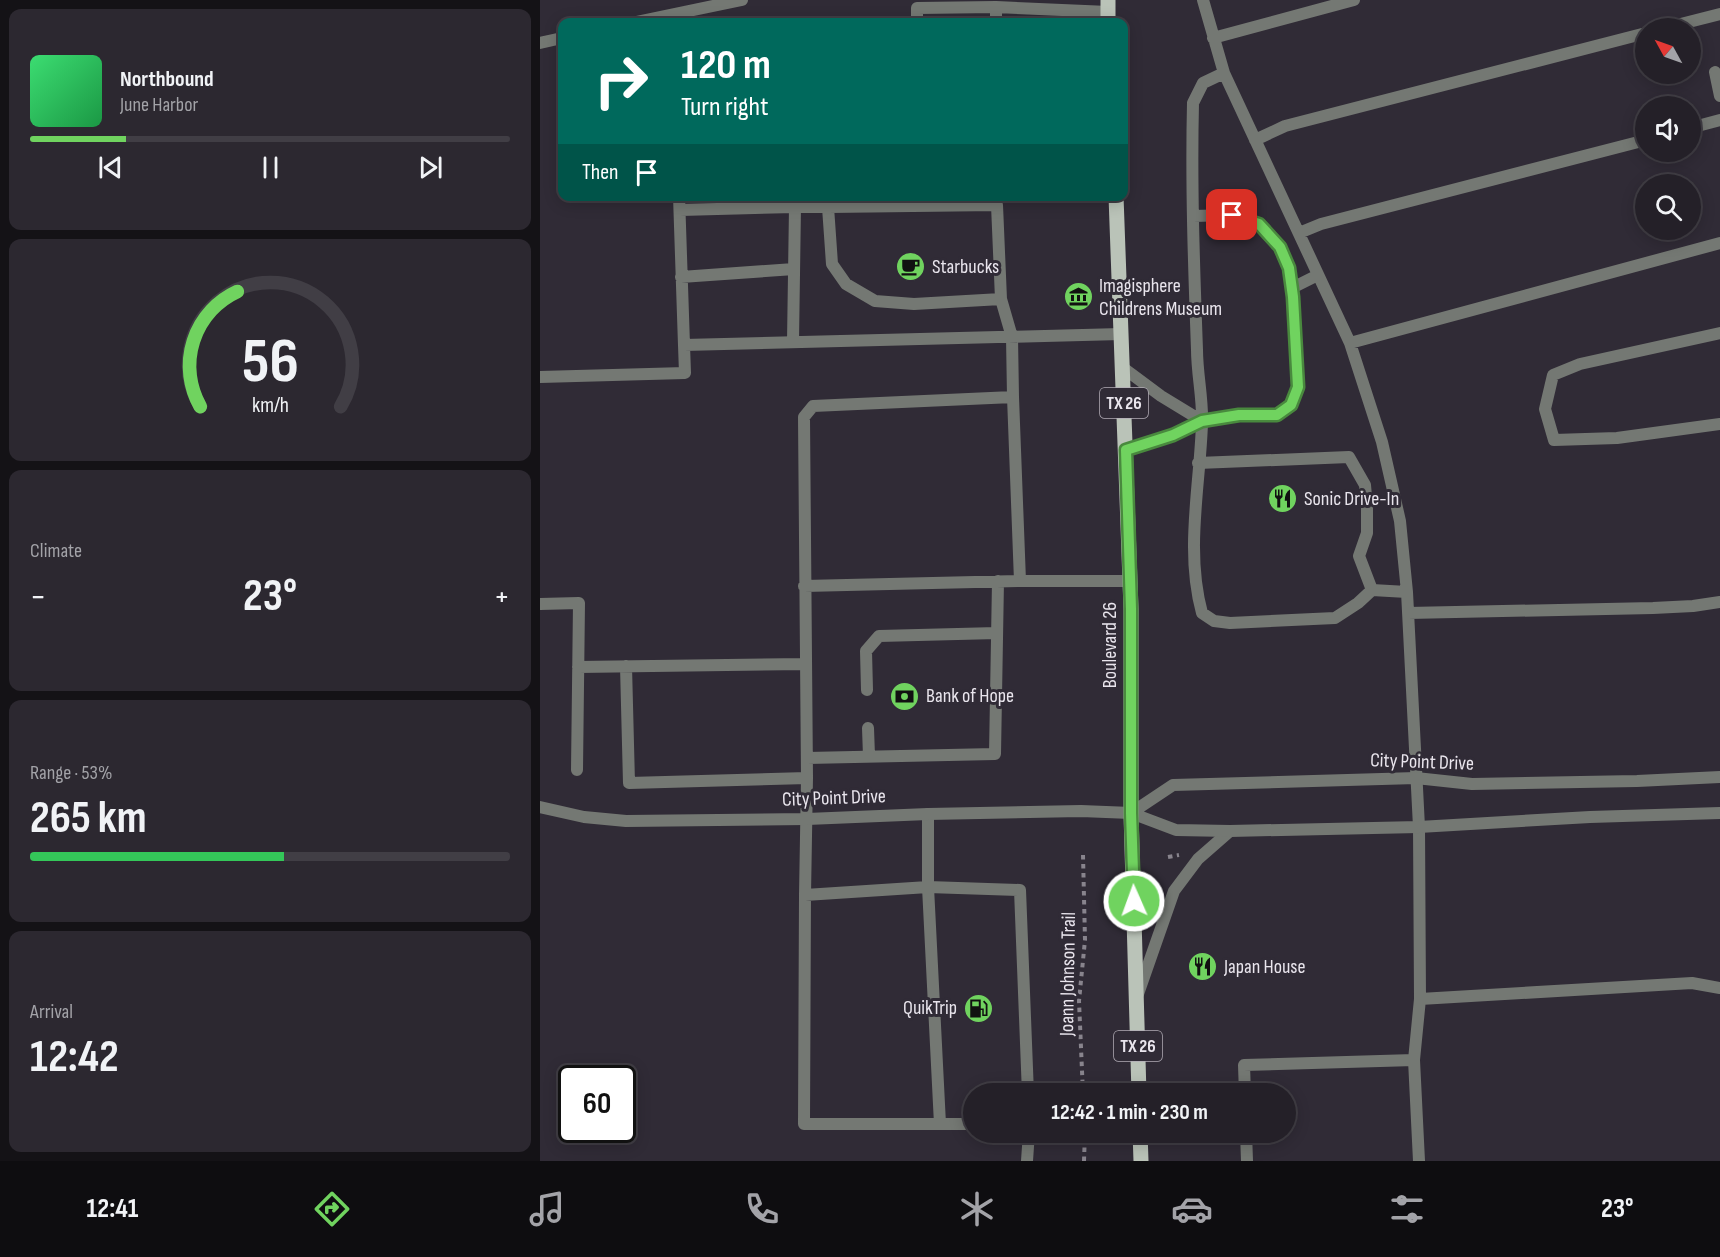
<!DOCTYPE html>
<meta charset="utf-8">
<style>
:root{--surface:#242028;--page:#2c2830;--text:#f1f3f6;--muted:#a3a3a8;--line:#413e45;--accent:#70d35f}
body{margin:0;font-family:"Sofia Sans Condensed",sans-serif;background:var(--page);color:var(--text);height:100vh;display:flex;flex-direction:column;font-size:22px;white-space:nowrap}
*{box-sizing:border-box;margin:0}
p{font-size:20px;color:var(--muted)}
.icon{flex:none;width:33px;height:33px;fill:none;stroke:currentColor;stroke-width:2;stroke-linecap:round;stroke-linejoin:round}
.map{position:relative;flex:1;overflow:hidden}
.side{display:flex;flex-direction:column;gap:9px;padding:9px;background:#141216;width:540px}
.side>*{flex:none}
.hud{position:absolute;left:18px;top:18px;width:570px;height:183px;border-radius:12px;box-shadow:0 3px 15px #0003,0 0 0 2px var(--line);background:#00695c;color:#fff;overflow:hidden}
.needle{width:39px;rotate:310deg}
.fabs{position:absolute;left:1095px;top:18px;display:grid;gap:12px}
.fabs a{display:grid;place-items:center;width:66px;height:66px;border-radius:50%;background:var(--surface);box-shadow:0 3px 15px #0003,0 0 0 2px var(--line);font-size:30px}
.speed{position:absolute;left:18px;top:1065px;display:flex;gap:12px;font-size:30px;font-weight:700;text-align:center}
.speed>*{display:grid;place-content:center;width:78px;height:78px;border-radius:50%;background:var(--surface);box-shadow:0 3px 15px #0003,0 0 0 2px var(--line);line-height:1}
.speed .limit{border:3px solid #111;border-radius:9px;background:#fff;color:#111}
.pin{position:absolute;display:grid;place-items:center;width:51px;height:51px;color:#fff;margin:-26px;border-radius:12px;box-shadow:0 3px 9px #0006}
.me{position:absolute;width:66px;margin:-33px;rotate:358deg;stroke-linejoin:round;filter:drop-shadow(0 0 4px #0008)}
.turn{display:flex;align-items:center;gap:21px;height:126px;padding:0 24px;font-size:27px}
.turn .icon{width:78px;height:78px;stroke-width:2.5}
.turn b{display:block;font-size:42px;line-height:51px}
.then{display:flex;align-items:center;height:57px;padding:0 24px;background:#0003;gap:12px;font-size:22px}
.big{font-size:45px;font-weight:700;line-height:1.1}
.side .widget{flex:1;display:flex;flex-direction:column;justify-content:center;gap:9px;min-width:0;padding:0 21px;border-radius:12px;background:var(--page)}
.side .dial{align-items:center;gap:0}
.dial svg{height:156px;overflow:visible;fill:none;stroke:var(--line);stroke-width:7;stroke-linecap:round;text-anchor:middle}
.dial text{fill:var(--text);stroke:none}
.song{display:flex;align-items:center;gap:18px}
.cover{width:72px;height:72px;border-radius:9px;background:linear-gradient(135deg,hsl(140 70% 55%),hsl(140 70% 35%))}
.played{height:6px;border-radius:3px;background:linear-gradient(90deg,var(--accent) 20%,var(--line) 20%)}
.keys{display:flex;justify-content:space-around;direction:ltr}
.heat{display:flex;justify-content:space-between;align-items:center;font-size:33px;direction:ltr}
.charge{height:9px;border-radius:4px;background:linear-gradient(90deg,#34c759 53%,var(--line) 0)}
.trip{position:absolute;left:423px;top:1083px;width:333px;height:60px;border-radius:30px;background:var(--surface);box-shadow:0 3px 15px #0003,0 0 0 2px var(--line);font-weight:700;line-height:60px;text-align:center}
.dock{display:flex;height:96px;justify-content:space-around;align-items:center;background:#0e0d10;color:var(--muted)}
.dock .icon{width:42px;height:42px}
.dock .on{color:var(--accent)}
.dock b{font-size:27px;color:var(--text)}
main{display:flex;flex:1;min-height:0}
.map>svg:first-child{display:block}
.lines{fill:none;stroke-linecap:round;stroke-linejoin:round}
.path{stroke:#88848d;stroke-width:4;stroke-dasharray:4.5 4.5;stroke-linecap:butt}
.service{stroke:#747873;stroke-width:12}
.minor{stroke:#747873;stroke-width:12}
.primary{stroke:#bac3b8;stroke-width:15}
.route-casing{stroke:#49893e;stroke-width:15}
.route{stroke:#70d35f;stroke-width:10}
.labels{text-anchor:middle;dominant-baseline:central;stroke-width:6;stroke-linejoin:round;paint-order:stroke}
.shield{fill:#302b36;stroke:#b2adb6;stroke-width:1.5}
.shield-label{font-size:18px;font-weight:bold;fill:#e9e5ed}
.poi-label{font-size:20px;fill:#e9e5ed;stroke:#302b36;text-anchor:start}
.street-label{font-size:20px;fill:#e9e5ed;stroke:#302b36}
</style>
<main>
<section class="side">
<div class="widget">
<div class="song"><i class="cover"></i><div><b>Northbound</b><p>June Harbor</p></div></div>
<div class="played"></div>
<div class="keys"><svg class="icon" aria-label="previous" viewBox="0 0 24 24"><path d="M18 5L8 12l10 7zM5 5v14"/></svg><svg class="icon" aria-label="pause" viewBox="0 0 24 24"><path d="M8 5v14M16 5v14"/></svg><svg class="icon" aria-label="next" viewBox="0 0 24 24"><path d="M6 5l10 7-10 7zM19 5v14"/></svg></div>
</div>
<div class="widget dial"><svg viewBox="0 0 100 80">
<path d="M14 69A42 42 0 1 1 86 69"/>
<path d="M14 69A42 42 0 0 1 33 10" stroke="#70d35f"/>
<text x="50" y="56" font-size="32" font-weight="700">56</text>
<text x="50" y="72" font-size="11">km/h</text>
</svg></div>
<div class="widget"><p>Climate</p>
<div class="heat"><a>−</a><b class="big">23°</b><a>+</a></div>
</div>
<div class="widget"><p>Range · 53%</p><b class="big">265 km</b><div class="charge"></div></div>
<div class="widget"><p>Arrival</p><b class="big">12:42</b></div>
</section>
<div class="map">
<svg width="1180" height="1161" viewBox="0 0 1180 1161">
<rect width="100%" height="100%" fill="#302b36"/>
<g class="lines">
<path class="path" d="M 543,855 L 545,940 L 539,1001 L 543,1094
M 628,857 L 639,855
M 544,1161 L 545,1132"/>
<path class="service" d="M 663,0 L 684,73 L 810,343 L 842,442 L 860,521 L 867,592 L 879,827 L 880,999 L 874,1060 L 879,1161
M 456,7 L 456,22
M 96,22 L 202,0
M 377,22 L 377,8 L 456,7 L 568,12
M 1125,28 L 1180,14
M 673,38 L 814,0
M 0,43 L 22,38
M 1175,72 L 1180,96
M 684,73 L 663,83 L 653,103 C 651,185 654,268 657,350 C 657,374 663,399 662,423 C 660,486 645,551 662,613 L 674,621 L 690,623 L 795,618 L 818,603 L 832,590 L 867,592
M 1150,128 L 1180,120
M 715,140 L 745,126 L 1106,33
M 139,196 L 144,345 L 581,334
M 288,196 L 288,207 L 457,205 L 461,299 L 472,337 L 473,397
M 140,210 L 255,207
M 653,216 L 692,215 L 719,224 L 740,247 L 749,268 L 752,288 L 758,386 L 751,405 L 737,415 L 699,415 L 662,421
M 759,233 L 781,224 L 1106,140
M 141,277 L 254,269
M 752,288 L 778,275
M 1180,333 L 1040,364 L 1013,375 L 1005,409 L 1014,440 L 1077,438 L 1180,424
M 253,342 L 255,207 L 288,207 L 292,264 L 306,284 L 335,301 L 374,304 L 461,299
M 810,343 L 1180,243
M 582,367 L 621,396 L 662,421 L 632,435 L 586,450
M 0,377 L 145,373 L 144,345
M 658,463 L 809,457 L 825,485 L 827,507 L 827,533 L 819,556 L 832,590
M 264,586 L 480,581
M 0,604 L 39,603 L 37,770
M 868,613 L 1113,608 L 1153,606 L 1180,602
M 86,666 L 89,783 L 267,778
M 38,667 L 266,664
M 327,690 L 326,651 L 339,636 L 457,633
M 328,728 L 329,756
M 267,758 L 455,754 L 458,581
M 388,814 L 388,887 L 480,890 L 488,1094
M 265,895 L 267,778 L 264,417 L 273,406 L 473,397 L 480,581 L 590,581
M 598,994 L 634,891 L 658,859 L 690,831
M 880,999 L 1152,983 L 1180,988
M 705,1094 L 704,1065 L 874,1060
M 400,1124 L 388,887 L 265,895 L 264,1124 L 434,1124
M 706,1132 L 707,1161
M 487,1161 L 489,1132"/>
<path class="minor" d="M 0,807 L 44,817 L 86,821 L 267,819 L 388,814 L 541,811 L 591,813 L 636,830 L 690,831 L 879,827 L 1050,817 L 1180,813
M 591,813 L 633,785 L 876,778 L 932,784 L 1097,781 L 1180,777"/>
<path class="primary" d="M 568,0 L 568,22
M 576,196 L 591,609 L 591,813 L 599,1094
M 600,1132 L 601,1161"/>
</g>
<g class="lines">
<defs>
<path id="route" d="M 594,901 L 591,813 L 591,609 L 586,450 L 633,435 L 662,421 L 699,415 L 737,415 L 751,405 L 758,387 L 753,297 L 749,268 L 740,247 L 719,224 L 692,215"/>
</defs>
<use href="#route" class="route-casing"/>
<use href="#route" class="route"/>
</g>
<defs>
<symbol id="cafe-disc" viewBox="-11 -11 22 22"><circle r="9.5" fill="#70d35f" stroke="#302b36"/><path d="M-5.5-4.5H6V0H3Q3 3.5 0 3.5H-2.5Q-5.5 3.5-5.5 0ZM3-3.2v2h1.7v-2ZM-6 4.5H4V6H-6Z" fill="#111"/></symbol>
<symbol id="museum-disc" viewBox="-11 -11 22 22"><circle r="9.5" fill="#70d35f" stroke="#302b36"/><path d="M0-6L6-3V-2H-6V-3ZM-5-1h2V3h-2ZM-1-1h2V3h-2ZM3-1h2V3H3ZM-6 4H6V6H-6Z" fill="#111"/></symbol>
<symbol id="restaurant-disc" viewBox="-11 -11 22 22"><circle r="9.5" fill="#70d35f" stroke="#302b36"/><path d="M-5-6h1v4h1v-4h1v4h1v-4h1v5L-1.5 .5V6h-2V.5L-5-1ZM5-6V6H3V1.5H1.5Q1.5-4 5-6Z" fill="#111"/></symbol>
<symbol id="bank-disc" viewBox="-11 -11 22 22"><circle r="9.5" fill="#70d35f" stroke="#302b36"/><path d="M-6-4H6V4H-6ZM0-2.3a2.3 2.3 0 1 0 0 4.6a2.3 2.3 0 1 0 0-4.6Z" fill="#111"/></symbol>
<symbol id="fuel-disc" viewBox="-11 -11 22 22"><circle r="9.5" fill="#70d35f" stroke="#302b36"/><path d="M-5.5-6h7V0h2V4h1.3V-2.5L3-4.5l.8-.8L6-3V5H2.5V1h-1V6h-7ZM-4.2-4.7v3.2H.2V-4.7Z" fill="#111"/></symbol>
</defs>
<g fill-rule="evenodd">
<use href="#cafe-disc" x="354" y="250" width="33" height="33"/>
<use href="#museum-disc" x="522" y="280" width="33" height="33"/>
<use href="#restaurant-disc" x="726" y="482" width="33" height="33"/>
<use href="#bank-disc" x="348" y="680" width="33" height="33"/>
<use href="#restaurant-disc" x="646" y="950" width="33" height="33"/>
<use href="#fuel-disc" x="422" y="992" width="33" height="33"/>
</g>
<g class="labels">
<g class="shield">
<rect x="560" y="388" width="48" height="30" rx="4.5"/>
<rect x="574" y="1031" width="48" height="30" rx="4.5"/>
</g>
<g class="shield-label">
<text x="584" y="403">TX 26</text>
<text x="598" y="1046">TX 26</text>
</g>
<g class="poi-label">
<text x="392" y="267">Starbucks</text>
<text x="559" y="286">Imagisphere<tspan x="559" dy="23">Childrens Museum</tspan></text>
<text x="764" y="499">Sonic Drive-In</text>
<text x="386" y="696">Bank of Hope</text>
<text x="684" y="967">Japan House</text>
<text x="417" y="1008" text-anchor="end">QuikTrip</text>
</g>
<g class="street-label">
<text transform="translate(570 645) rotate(-90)">Boulevard 26</text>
<text transform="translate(882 762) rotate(2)">City Point Drive</text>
<text transform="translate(294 798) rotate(-2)">City Point Drive</text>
<text transform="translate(528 974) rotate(-89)">Joann Johnson Trail</text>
</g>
</g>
</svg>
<div class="fabs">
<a><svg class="needle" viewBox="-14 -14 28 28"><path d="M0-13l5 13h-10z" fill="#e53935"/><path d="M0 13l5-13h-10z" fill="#a3a3a8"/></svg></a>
<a><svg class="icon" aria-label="sound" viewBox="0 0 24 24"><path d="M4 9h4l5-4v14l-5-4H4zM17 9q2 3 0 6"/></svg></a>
<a><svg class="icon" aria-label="search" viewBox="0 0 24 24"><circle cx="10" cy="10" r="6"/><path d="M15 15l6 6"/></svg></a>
</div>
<div class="speed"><div class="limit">60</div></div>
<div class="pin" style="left:692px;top:215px;background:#d93025"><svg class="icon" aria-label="arrive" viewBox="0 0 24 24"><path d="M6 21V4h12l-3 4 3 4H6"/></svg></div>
<svg class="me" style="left:594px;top:901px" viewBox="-20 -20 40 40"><circle r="17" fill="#70d35f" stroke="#fff" stroke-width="3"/><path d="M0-11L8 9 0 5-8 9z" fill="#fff"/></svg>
<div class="trip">12:42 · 1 min · 230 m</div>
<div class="hud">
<div class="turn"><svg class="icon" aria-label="right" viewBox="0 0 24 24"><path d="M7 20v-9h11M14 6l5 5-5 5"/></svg><div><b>120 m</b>Turn right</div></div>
<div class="then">Then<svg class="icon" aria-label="arrive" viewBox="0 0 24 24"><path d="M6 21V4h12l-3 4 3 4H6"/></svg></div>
</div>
</div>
</main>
<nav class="dock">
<b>12:41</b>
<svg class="icon on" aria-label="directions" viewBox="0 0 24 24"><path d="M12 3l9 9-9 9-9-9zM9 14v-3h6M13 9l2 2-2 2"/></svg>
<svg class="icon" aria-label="music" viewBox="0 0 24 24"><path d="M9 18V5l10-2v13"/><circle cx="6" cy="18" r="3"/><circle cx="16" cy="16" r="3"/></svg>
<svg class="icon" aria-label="phone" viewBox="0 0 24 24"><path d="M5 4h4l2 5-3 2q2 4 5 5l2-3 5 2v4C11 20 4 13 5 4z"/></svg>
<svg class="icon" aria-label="climate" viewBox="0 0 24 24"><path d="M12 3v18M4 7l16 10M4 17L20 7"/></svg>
<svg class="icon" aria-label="car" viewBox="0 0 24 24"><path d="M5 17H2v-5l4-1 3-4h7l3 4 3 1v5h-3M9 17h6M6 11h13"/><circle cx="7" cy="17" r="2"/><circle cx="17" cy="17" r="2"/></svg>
<svg class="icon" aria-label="filters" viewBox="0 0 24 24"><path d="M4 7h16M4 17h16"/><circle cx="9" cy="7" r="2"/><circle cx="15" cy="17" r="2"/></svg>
<b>23°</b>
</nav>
